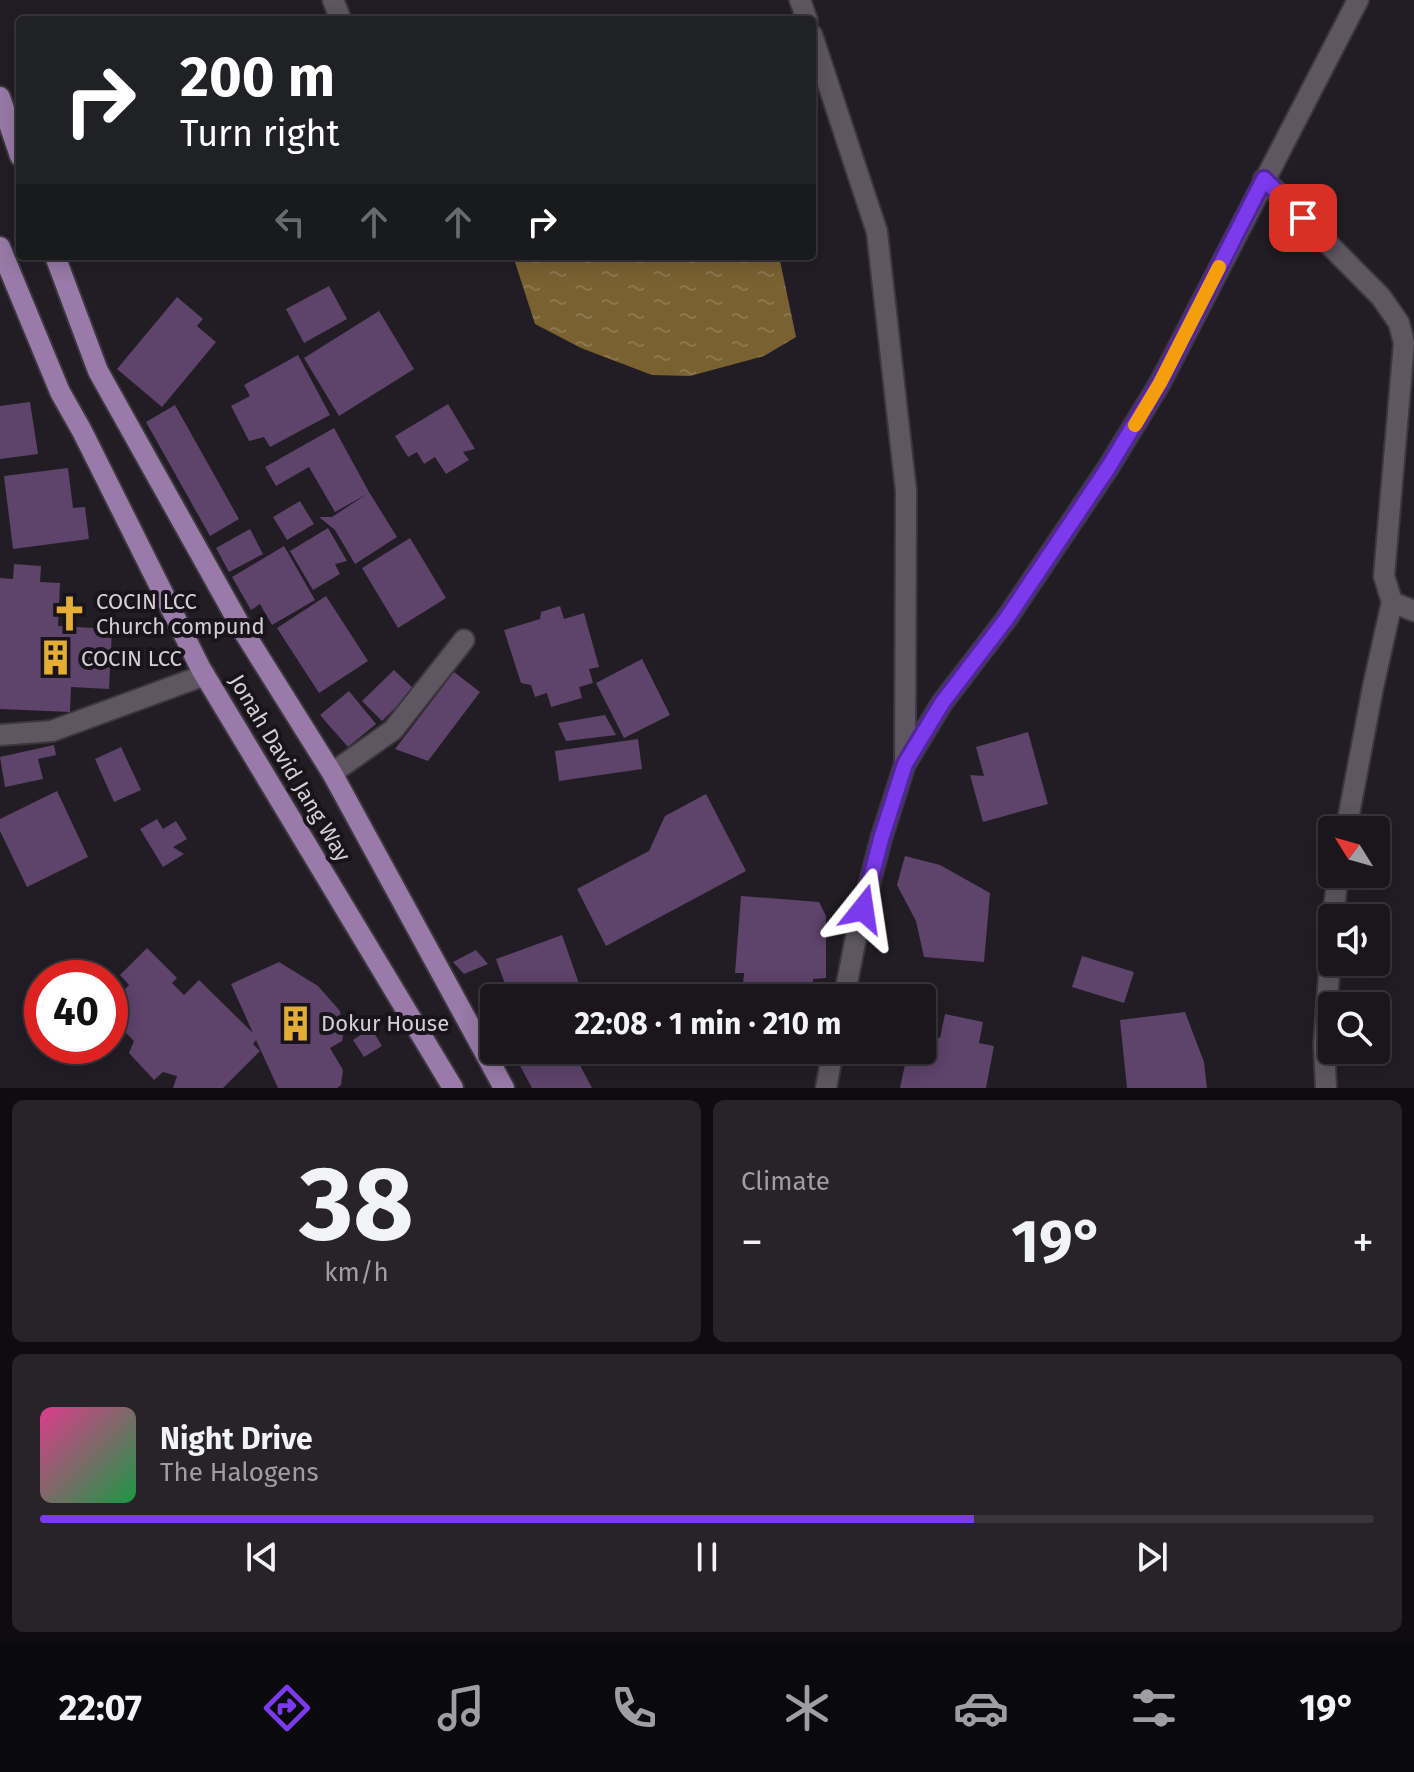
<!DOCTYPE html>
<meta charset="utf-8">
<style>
:root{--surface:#1a161c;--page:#272329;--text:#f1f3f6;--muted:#9f9fa3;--line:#38353b;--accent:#7c3aed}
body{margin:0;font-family:"Fira Sans",sans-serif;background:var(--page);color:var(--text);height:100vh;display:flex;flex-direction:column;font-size:30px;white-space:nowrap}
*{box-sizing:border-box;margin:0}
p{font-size:26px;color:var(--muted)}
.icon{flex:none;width:44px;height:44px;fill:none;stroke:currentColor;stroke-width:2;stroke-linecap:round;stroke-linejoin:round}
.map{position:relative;height:1088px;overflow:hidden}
.details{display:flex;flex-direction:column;gap:12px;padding:12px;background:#0e0c0f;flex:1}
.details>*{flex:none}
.top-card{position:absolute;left:16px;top:16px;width:800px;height:244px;border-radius:8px;box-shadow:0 4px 20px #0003,0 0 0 2px var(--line);background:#202124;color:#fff;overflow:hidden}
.needle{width:52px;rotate:307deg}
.fabs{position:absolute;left:1318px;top:816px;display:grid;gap:16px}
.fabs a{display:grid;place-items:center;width:72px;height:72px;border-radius:8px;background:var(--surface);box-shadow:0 4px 20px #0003,0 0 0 2px var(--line);font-size:40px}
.speed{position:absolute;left:24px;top:960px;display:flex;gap:16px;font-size:40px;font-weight:700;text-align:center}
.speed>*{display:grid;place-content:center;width:104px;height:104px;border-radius:50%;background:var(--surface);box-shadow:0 4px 20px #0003,0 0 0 2px var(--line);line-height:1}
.speed .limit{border:12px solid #d22;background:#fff;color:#111}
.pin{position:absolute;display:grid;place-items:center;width:68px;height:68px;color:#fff;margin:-34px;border-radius:16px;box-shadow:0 4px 12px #0006}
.me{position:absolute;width:88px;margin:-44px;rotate:15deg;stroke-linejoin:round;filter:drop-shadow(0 0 6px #0008)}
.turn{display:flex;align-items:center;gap:28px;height:168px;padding:0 32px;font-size:36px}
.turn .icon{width:104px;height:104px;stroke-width:2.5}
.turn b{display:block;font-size:56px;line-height:68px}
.lanes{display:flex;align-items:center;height:76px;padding:0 32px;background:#0003;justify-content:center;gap:40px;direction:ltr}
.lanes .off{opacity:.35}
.big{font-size:60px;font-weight:700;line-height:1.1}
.details .widget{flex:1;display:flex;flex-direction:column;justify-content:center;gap:12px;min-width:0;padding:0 28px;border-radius:12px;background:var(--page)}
.details .dial{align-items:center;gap:0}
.dial b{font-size:104px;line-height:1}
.song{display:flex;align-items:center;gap:24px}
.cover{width:96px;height:96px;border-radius:12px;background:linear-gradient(135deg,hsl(330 70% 55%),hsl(140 70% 35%))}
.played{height:8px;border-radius:4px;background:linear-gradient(90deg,var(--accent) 70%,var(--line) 70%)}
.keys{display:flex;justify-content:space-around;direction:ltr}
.heat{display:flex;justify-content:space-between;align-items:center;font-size:44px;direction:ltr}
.details .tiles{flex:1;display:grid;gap:12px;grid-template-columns:1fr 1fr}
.widget:last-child{grid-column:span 2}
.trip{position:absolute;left:480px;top:984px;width:456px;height:80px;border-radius:8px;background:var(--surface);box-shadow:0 4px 20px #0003,0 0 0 2px var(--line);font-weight:700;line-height:80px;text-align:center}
.dock{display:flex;height:128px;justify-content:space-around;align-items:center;background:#0a090b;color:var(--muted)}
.dock .icon{width:56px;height:56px}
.dock .active{color:var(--accent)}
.dock b{font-size:36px;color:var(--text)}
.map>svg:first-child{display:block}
.water{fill:url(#water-ripples)}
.building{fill:#5e436b}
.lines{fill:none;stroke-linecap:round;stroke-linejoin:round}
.minor-casing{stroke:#3c373e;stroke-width:24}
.major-casing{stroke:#3c373e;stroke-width:24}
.minor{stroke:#5e5761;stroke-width:20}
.major{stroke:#997aa8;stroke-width:20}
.route-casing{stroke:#51269a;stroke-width:20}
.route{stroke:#7c3aed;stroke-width:14}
.slow{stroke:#f59e0b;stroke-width:14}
.labels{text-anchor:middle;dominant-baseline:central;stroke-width:8;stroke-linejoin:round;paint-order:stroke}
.poi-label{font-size:22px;fill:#d3cfd5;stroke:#19141c;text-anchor:start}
.street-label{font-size:22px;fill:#d3cfd5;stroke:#19141c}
</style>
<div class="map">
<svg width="1414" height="1088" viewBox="0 0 1414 1088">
<defs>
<pattern id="water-ripples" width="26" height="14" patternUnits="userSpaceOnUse" patternTransform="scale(2)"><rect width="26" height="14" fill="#7a6132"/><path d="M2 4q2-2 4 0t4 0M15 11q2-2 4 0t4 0" fill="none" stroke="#8c774f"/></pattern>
</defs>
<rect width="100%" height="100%" fill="#221d25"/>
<path class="water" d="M 513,256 L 779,256 L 796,337 L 764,356 L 690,376 L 652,375 L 581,348 L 535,324 Z"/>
<path class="building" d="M 329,286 L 347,319 L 304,343 L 286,309 Z
M 177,297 L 203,319 L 197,326 L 216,342 L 162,407 L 117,369 Z
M 379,311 L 414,369 L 339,416 L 304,358 Z
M 298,355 L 330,415 L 270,447 L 264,437 L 249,441 L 231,406 L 250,396 L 244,385 Z
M 30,402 L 38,454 L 0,459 L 0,406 Z
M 448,404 L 475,449 L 463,452 L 469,460 L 446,474 L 435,457 L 424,464 L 417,452 L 408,457 L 395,436 Z
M 175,405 L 239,519 L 210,536 L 146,422 Z
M 334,428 L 369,492 L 397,537 L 355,564 L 335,530 L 319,517 L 332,517 L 367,494 L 335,512 L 309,467 L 276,486 L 265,467 Z
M 68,468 L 73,508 L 85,507 L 89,539 L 13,549 L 4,476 Z
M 300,501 L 314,524 L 287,540 L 273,517 Z
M 328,528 L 347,561 L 335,564 L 340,574 L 313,590 L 290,551 Z
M 250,529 L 263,554 L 229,572 L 216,548 Z
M 410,538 L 446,598 L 398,628 L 362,568 Z
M 284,546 L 315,600 L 272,625 L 260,604 L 251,610 L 232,577 Z
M 14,564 L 41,566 L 40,582 L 60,583 L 58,626 L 112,629 L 109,689 L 71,687 L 70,712 L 0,709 L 0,578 L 13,579 Z
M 326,596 L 368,661 L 319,693 L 277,628 Z
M 560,606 L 564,619 L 584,613 L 599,667 L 589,669 L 593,683 L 579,687 L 582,698 L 551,707 L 547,693 L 535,697 L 531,685 L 521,683 L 504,630 L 540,619 L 541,612 Z
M 642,659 L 670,715 L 624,738 L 596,683 Z
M 394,670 L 414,689 L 382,721 L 362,701 Z
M 454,672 L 480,692 L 428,761 L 395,749 Z
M 349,691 L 376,724 L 348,747 L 320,715 Z
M 605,715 L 616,735 L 566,741 L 558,723 Z
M 1028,732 L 1048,804 L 983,822 L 970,775 L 984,776 L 976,747 Z
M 638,739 L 642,769 L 559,781 L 555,751 Z
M 54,745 L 56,755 L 38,759 L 43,779 L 5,787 L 0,757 Z
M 121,747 L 141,790 L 114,802 L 95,759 Z
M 57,791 L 88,857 L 27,887 L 0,831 L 0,819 Z
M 706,794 L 746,871 L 606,946 L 577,889 L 649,851 L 665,816 Z
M 157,819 L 163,829 L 176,821 L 187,839 L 173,847 L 184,854 L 163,867 L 140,829 Z
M 905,856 L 940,865 L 990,893 L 984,962 L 924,957 L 916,921 L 897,885 Z
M 741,896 L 819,902 L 826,916 L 826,978 L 813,979 L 813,998 L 742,998 L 744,973 L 735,973 Z
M 562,935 L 584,998 L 504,998 L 501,989 L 505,984 L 496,959 Z
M 147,948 L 177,978 L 172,983 L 184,995 L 199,980 L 253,1033 L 231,984 L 279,962 L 318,986 L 340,1011 L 343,1035 L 342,1041 L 330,1048 L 343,1070 L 341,1085 L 337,1088 L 278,1088 L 256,1040 L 253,1044 L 260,1051 L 223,1088 L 173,1088 L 177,1076 L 163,1072 L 154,1080 L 129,1053 L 134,1041 L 123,1030 L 127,1022 L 110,1004 L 129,985 L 120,975 Z
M 476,950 L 488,964 L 464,974 L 453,962 Z
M 1082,956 L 1134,972 L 1124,1003 L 1072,987 Z
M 1185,1012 L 1204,1062 L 1207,1088 L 1127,1088 L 1120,1020 Z
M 945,1014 L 983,1022 L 979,1043 L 994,1046 L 986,1088 L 900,1088 L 908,1050 L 922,1050 L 922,1034 L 940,1038 Z
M 371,1028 L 382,1046 L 364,1057 L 353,1040 Z
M 540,1050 L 572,1050 L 592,1088 L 532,1088 L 518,1062 Z"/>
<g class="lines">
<defs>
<path id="minor" d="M 333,0 L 341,20
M 800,0 L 807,20
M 812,35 L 877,232 L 906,491 L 905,763
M 1264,179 L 1381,297 L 1399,323 L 1404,343 L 1384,576 L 1392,602 L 1414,611
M 0,735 L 52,731 L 205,675
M 332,773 L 393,730 L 464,640
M 1346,830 L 1373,687 L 1392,602
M 1333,918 L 1338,874
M 844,998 L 857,932 L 881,839 L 905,764 L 942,703 L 1007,618 L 1108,468 L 1160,383 L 1358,0
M 826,1088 L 833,1050
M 1326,1088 L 1324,1045 L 1332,934"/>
<path id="major" d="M 0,97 L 20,156
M 0,247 L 60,392 L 82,431 L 201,669 L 453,1088
M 55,256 L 98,371 L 245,634 L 332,773 L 504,1088"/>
</defs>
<use href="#minor" class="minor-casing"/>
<use href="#major" class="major-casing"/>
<use href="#minor" class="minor"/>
<use href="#major" class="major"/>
</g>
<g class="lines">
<defs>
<path id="route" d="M 863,909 L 881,839 L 905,764 L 942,703 L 1007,618 L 1108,468 L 1134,425 L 1160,383 L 1264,179 L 1303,218"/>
</defs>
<use href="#route" class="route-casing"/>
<use href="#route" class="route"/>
<path class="slow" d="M 1135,425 L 1160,383 L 1219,267"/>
</g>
<defs>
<symbol id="church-bare" viewBox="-9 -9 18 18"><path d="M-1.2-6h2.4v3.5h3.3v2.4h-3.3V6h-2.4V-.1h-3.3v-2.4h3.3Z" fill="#e5ad35" stroke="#19141c" stroke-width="2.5" paint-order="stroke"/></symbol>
<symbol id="building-bare" viewBox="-9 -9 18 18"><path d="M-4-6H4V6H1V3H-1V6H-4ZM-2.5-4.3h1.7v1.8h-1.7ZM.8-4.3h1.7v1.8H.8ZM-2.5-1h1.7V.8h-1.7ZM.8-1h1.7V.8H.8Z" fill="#e5ad35" stroke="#19141c" stroke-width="2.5" paint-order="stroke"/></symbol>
</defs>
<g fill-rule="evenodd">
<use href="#church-bare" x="44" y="588" width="51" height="51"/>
<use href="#building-bare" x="30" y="632" width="51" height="51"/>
<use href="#building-bare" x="270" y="998" width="51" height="51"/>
</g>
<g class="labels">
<g class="poi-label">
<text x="96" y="601">COCIN LCC<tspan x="96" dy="25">Church compund</tspan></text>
<text x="81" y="658">COCIN LCC</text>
<text x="321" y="1023">Dokur House</text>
</g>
<g class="street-label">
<text transform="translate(290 768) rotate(59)">Jonah David Jang Way</text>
</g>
</g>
</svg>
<div class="fabs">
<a><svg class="needle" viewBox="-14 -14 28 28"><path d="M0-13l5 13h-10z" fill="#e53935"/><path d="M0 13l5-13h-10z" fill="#9f9fa3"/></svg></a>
<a><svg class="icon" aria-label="sound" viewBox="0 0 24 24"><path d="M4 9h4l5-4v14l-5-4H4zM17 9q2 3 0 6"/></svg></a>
<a><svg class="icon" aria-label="search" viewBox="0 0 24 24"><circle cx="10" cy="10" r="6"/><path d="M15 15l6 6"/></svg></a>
</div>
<div class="speed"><div class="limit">40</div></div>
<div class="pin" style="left:1303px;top:218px;background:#d93025"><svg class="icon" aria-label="arrive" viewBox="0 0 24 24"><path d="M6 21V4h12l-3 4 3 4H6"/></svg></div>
<svg class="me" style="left:863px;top:909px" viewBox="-20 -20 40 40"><path d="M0-17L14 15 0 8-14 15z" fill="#7c3aed" stroke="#fff" stroke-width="4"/></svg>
<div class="trip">22:08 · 1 min · 210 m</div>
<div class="top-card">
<div class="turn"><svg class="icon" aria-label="right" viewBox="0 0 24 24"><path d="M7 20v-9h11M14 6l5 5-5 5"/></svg><div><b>200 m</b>Turn right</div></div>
<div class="lanes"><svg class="icon off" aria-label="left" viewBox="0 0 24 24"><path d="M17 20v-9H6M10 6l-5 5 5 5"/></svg><svg class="icon off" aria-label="ahead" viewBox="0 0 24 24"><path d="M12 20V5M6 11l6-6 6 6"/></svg><svg class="icon off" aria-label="ahead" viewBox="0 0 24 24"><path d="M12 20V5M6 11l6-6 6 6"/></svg><svg class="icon" aria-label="right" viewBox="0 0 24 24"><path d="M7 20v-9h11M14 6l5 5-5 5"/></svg></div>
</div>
</div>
<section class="details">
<div class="tiles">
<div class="widget dial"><b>38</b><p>km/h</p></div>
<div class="widget"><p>Climate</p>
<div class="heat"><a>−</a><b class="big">19°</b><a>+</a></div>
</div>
<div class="widget">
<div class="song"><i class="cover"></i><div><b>Night Drive</b><p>The Halogens</p></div></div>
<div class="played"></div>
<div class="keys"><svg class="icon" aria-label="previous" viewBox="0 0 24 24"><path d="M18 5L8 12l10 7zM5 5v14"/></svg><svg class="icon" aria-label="pause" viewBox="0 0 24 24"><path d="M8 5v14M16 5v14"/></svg><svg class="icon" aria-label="next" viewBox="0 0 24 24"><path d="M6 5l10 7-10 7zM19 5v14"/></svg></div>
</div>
</div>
</section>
<nav class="dock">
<b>22:07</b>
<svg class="icon active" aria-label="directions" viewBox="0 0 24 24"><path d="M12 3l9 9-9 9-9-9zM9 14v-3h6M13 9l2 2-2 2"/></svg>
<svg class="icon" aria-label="music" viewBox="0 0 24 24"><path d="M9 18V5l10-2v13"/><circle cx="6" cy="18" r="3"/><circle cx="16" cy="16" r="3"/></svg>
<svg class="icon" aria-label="phone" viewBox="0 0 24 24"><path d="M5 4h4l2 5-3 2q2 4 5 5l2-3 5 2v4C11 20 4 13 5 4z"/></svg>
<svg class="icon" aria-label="climate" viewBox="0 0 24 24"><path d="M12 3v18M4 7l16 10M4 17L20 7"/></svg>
<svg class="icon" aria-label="car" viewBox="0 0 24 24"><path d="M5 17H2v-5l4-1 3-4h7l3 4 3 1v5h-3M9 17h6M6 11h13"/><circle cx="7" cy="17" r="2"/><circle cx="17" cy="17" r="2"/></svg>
<svg class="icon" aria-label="filters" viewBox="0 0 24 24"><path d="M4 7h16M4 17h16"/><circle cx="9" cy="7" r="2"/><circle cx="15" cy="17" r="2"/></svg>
<b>19°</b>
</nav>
